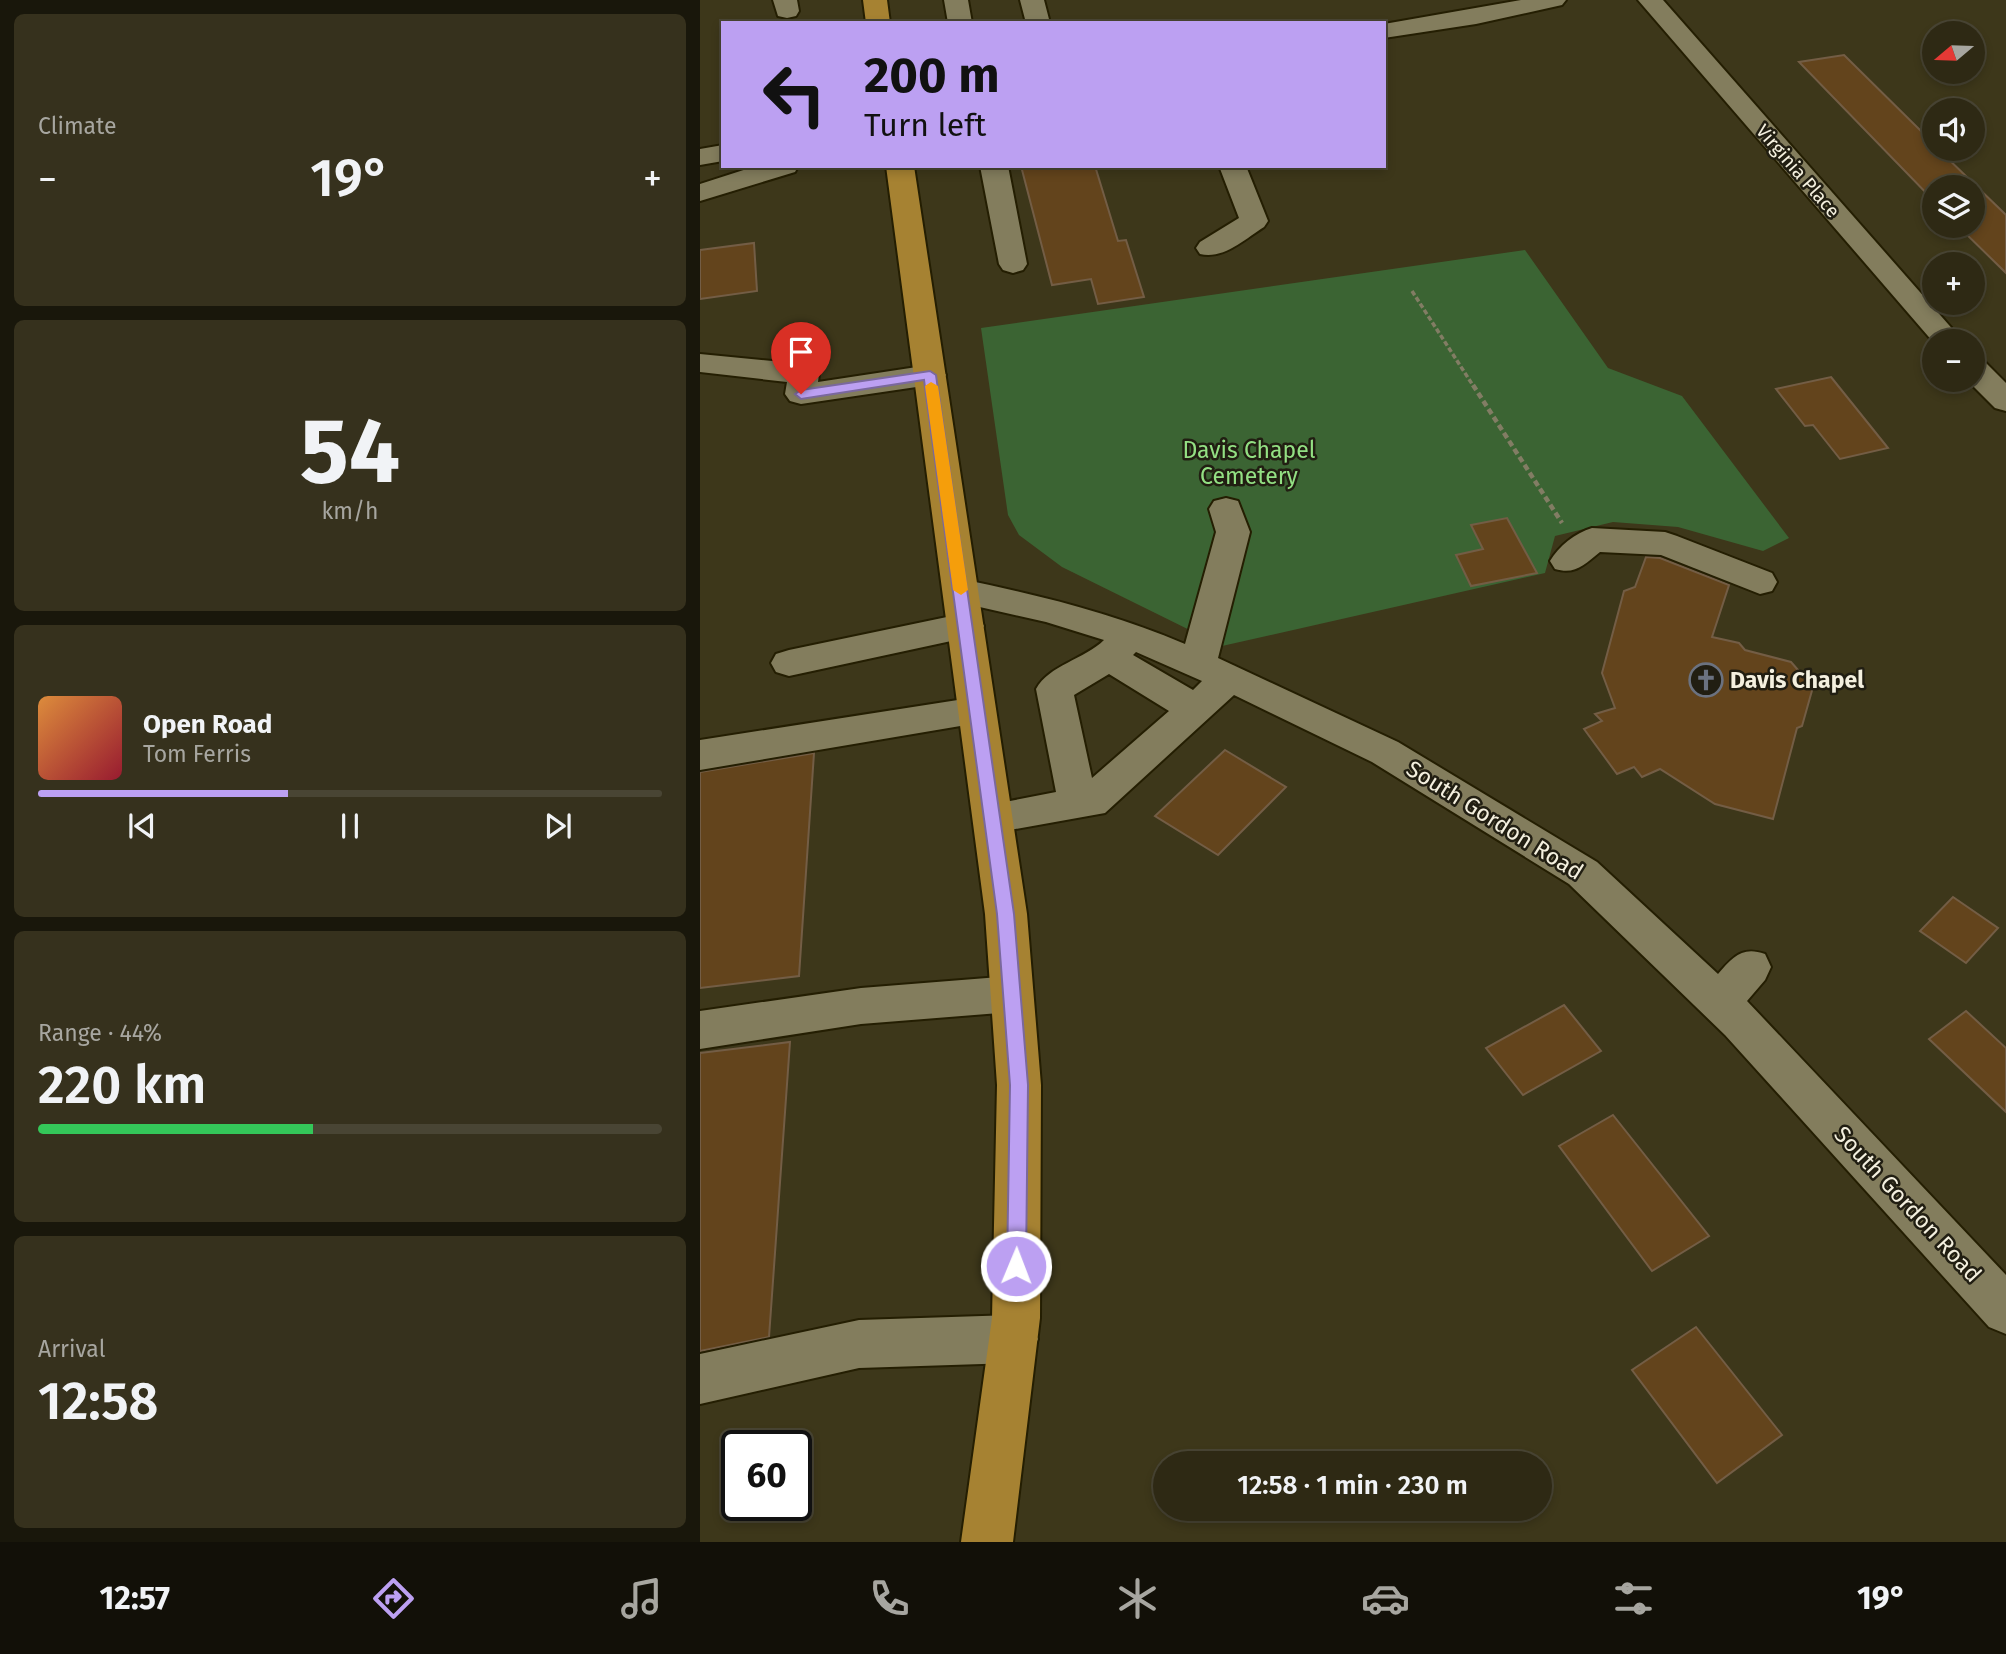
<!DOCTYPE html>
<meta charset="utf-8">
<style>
:root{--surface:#2e2914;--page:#36311d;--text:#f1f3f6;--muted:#a7a6a0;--line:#494534;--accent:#bca0f2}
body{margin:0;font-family:"Fira Sans",sans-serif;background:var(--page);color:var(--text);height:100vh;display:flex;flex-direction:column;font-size:26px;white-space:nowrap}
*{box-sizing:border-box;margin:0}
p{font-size:23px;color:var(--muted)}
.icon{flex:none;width:38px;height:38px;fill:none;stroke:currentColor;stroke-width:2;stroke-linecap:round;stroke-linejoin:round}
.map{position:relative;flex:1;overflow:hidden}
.details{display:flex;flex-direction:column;gap:14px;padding:14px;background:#19170b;width:700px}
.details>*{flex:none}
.banner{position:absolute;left:21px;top:21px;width:665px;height:147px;border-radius:0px;box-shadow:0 4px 10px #0003,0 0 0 2px var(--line);background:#bca0f2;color:#111;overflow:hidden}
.needle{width:46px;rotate:251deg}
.tools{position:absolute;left:1222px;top:21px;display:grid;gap:14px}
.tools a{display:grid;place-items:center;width:63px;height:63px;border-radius:50%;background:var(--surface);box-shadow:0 4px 10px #0003,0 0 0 2px var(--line);font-size:35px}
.speed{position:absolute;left:21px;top:1430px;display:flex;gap:14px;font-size:35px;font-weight:700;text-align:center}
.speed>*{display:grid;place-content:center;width:91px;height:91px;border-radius:50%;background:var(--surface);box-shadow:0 4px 10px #0003,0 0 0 2px var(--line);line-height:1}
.speed .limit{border:4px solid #111;border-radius:10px;background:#fff;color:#111}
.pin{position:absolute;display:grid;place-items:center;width:60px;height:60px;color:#fff;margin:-72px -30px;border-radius:50% 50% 50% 0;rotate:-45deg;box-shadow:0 0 7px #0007}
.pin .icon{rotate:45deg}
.me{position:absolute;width:77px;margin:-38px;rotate:1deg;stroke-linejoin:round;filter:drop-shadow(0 0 5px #0008)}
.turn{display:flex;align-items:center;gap:24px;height:147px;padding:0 28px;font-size:32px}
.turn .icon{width:91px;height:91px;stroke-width:2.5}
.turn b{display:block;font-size:49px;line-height:60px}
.big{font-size:52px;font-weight:600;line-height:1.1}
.details .card{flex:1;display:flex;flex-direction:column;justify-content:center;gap:10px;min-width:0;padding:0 24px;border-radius:10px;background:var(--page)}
.details .dial{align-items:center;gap:0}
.dial b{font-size:91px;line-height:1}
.song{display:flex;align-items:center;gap:21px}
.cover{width:84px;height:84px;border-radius:10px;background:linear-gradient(135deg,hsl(30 70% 55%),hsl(350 70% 35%))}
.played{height:7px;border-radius:4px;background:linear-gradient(90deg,var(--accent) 40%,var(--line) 40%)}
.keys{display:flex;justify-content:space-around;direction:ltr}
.heat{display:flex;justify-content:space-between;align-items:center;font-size:38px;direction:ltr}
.charge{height:10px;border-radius:5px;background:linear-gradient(90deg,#34c759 44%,var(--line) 0)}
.trip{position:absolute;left:453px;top:1451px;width:399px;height:70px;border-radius:35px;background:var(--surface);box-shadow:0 4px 10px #0003,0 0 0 2px var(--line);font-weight:600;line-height:70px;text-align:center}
.tabs{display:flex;height:112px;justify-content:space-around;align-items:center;background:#121008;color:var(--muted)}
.tabs .icon{width:49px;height:49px}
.tabs .selected{color:var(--accent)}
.tabs b{font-size:32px;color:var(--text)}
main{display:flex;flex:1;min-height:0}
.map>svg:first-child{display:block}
.green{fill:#3b6433}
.building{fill:#63441c;stroke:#735d45;stroke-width:2}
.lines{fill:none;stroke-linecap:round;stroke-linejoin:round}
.minor-casing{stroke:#241e02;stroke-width:4}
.major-casing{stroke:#241e02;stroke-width:4}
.path-far1{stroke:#827d64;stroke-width:3.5;stroke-dasharray:5 2.5;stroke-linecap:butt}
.path{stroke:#827d64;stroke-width:4.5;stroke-dasharray:6 3.5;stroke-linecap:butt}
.minor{fill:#837d5d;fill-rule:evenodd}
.major{fill:#a68232;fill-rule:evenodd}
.route{fill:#bca0f2;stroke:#7a689d;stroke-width:2}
.slow{fill:#f59e0b}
.labels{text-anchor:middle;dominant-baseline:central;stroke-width:5;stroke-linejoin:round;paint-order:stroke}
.far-street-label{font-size:19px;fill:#f4f0df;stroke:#211e12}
.park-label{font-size:23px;fill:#93e083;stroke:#211e12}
.poi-label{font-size:23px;font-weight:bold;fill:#f4f0df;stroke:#211e12;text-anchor:start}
.street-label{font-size:23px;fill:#f4f0df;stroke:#211e12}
</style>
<main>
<section class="details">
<div class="card"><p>Climate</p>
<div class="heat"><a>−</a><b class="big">19°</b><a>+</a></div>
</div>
<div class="card dial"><b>54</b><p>km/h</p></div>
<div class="card">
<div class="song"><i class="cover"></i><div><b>Open Road</b><p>Tom Ferris</p></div></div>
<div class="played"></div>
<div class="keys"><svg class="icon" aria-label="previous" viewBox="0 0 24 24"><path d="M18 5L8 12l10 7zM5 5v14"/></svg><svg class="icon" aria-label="pause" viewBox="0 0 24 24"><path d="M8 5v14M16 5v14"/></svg><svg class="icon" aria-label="next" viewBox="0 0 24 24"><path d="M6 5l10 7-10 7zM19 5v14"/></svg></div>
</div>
<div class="card"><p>Range · 44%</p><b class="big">220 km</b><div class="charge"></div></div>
<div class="card"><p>Arrival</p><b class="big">12:58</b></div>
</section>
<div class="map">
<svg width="1306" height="1542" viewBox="0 0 1306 1542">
<rect width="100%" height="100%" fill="#3d371a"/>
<path class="green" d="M 825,250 L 908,368 L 982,396 L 1089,538 L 1063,551 L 978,527 L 913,522 L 855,536 L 845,573 L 522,646 L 362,567 L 319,535 L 308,515 L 281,328 Z"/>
<path class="building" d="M 1144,55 L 1224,134 L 1234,145 L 1234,149 L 1238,149 L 1306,215 L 1306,273 L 1258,226 L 1272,226 L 1272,187 L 1234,187 L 1234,201 L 1099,62 Z
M 321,166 L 395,166 L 418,241 L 426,240 L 444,297 L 398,304 L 391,279 L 352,285 Z
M 54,243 L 57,291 L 0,299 L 0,250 Z
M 1131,377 L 1188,448 L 1140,459 L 1113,425 L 1105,426 L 1076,389 Z
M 807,518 L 837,573 L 771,586 L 756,555 L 783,549 L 771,525 Z
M 946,557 L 960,558 L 1029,585 L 1012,637 L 1039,643 L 1045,650 L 1091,662 L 1113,687 L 1102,726 L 1097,728 L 1073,819 L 1015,804 L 960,769 L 942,777 L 934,767 L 917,774 L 884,729 L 902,721 L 895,714 L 915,708 L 902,673 L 924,591 L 935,587 Z
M 525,750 L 586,787 L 518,855 L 455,816 Z
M 114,753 L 99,976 L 0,988 L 0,772 Z
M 1253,897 L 1298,928 L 1266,963 L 1220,931 Z
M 864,1005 L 901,1051 L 823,1095 L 786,1048 Z
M 1266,1011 L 1306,1048 L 1306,1112 L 1229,1039 Z
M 90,1042 L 69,1337 L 0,1351 L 0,1053 Z
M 913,1115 L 1009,1236 L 952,1271 L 859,1146 Z
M 996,1327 L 1082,1435 L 1017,1483 L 932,1370 Z"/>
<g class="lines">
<defs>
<path id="minor" d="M 73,0 L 97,0 L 99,11 L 96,16 L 87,18 L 78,16 Z
M 244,0 L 268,0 L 272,23 L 248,23 Z
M 320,0 L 344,0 L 350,23 L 326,23 Z
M 821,0 L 866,0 L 862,5 L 776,24 L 684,38 L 684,24 Z
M 938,0 L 963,0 L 1263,341 L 1234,341 L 1234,343 Z
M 23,145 L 23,161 L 0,165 L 0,149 Z
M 56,166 L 98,166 L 95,172 L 0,201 L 0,184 Z
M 280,166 L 308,166 L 327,264 L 323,270 L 313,273 L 303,270 L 299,264 Z
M 519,166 L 546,166 L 568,221 L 564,227 C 545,239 523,260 500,254 L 496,248 L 500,242 L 539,218 Z
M 0,354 L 103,364 L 114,367 L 119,374 L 118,382 L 230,365 L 241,368 L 246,375 L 241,382 L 230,385 L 101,404 L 90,401 L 85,394 L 87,382 L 0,372 Z
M 1272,358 L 1283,360 L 1306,383 L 1306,411 L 1295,408 L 1267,380 L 1272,380 Z
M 526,498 L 538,501 L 550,532 L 518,658 L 698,742 L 897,862 L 1018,974 C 1033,957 1042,946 1065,954 L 1071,967 L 1065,980 L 1047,1001 L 1306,1275 L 1306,1334 L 1289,1327 L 1025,1035 L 869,884 L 672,762 L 534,695 L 405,813 L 293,833 L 279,829 L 273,818 L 279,807 L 356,792 L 336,689 C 349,665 385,659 404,640 L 346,622 L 249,600 L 243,591 L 249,582 L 261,579 C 338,595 413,613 485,644 L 516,532 L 509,509 L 514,501 ZM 436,652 L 502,681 L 493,690 L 433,655 ZM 409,674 L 469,711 L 392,778 L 374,695 Z
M 892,528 L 965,532 L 977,536 L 1072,573 L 1077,582 L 1072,591 L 1060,594 L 961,555 L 900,552 C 884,565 875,575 855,569 L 850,561 C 859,546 875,533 892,528 Z
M 266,613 L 279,617 L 284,626 L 279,635 L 89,676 L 76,672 L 71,663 L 76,654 L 89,650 Z
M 277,697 L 290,701 L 296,711 L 290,721 L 0,770 L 0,740 Z
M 312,976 L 327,981 L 333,994 L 327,1007 L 312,1012 L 161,1024 L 0,1049 L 0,1011 L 161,988 Z
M 313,1315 L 330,1322 L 338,1339 L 330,1356 L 313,1363 L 159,1368 L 0,1404 L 0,1354 L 159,1320 Z"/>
<path id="major" d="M 163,0 L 187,0 L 190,23 L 166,23 Z
M 186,166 L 214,166 L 327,914 L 341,1085 L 340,1318 L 313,1542 L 261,1542 L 292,1318 L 297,1085 L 285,914 Z"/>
</defs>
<use href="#minor" class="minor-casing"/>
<use href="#major" class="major-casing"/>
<path class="path-far1" d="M 712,291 L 774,387"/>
<path class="path" d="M 773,385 L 862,523"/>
<use href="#minor" class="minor"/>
<use href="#major" class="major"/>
</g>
<path class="route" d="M 230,371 L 236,375 L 314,914 L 328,1085 L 326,1266 L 323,1273 L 316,1275 L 309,1273 L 307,1266 L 310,1085 L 297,914 L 224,380 L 101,399 L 95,394 L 101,390 Z"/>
<path class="slow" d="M 231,382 L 238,386 L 268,590 L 261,595 L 253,590 L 225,386 Z"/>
<defs>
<symbol id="church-ring" viewBox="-11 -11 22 22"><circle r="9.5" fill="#211e12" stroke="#6b7280" stroke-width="1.5"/><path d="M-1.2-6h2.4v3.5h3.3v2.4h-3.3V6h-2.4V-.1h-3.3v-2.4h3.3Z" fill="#6b7280"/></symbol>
</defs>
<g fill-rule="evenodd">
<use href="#church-ring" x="987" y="661" width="38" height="38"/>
</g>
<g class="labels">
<g class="far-street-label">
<text transform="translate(1098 171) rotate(49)">Virginia Place</text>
</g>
<g class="park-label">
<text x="549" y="450">Davis Chapel<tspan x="549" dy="26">Cemetery</tspan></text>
</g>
<g class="poi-label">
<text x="1030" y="680">Davis Chapel</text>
</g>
<g class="street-label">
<text transform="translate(795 820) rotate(32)">South Gordon Road</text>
<text transform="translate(1208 1204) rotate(47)">South Gordon Road</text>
</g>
</g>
</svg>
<div class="tools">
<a><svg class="needle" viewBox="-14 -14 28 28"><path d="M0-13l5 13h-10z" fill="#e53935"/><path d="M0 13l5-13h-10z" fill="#a7a6a0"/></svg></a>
<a><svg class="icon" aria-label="sound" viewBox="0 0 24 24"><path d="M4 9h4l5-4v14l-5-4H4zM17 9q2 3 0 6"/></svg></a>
<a><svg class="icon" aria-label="layers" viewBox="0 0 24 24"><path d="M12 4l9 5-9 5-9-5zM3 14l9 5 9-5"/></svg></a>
<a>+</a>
<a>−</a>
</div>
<div class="speed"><div class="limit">60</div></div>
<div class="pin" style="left:101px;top:394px;background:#d93025"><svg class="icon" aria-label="arrive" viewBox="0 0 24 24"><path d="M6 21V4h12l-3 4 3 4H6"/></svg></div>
<svg class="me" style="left:316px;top:1266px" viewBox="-20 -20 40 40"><circle r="17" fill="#bca0f2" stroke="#fff" stroke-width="3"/><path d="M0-11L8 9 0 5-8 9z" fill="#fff"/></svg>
<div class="trip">12:58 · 1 min · 230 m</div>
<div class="banner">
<div class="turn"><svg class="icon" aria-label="left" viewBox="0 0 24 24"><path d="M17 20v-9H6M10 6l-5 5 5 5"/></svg><div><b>200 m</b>Turn left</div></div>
</div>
</div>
</main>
<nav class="tabs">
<b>12:57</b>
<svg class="icon selected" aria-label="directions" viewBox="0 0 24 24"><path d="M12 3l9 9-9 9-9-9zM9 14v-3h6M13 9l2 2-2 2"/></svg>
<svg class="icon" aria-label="music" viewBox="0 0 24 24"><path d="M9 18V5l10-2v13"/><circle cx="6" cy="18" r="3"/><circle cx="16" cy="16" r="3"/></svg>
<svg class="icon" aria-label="phone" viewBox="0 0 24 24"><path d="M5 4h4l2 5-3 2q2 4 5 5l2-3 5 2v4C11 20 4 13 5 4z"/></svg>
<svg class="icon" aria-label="climate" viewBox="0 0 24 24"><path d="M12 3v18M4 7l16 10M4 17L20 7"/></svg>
<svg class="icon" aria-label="car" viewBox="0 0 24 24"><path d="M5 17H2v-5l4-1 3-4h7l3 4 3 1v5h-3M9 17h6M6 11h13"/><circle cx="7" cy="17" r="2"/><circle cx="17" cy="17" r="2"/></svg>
<svg class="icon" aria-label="filters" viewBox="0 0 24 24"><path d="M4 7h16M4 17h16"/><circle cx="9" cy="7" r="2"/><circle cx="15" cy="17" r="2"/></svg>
<b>19°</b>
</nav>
